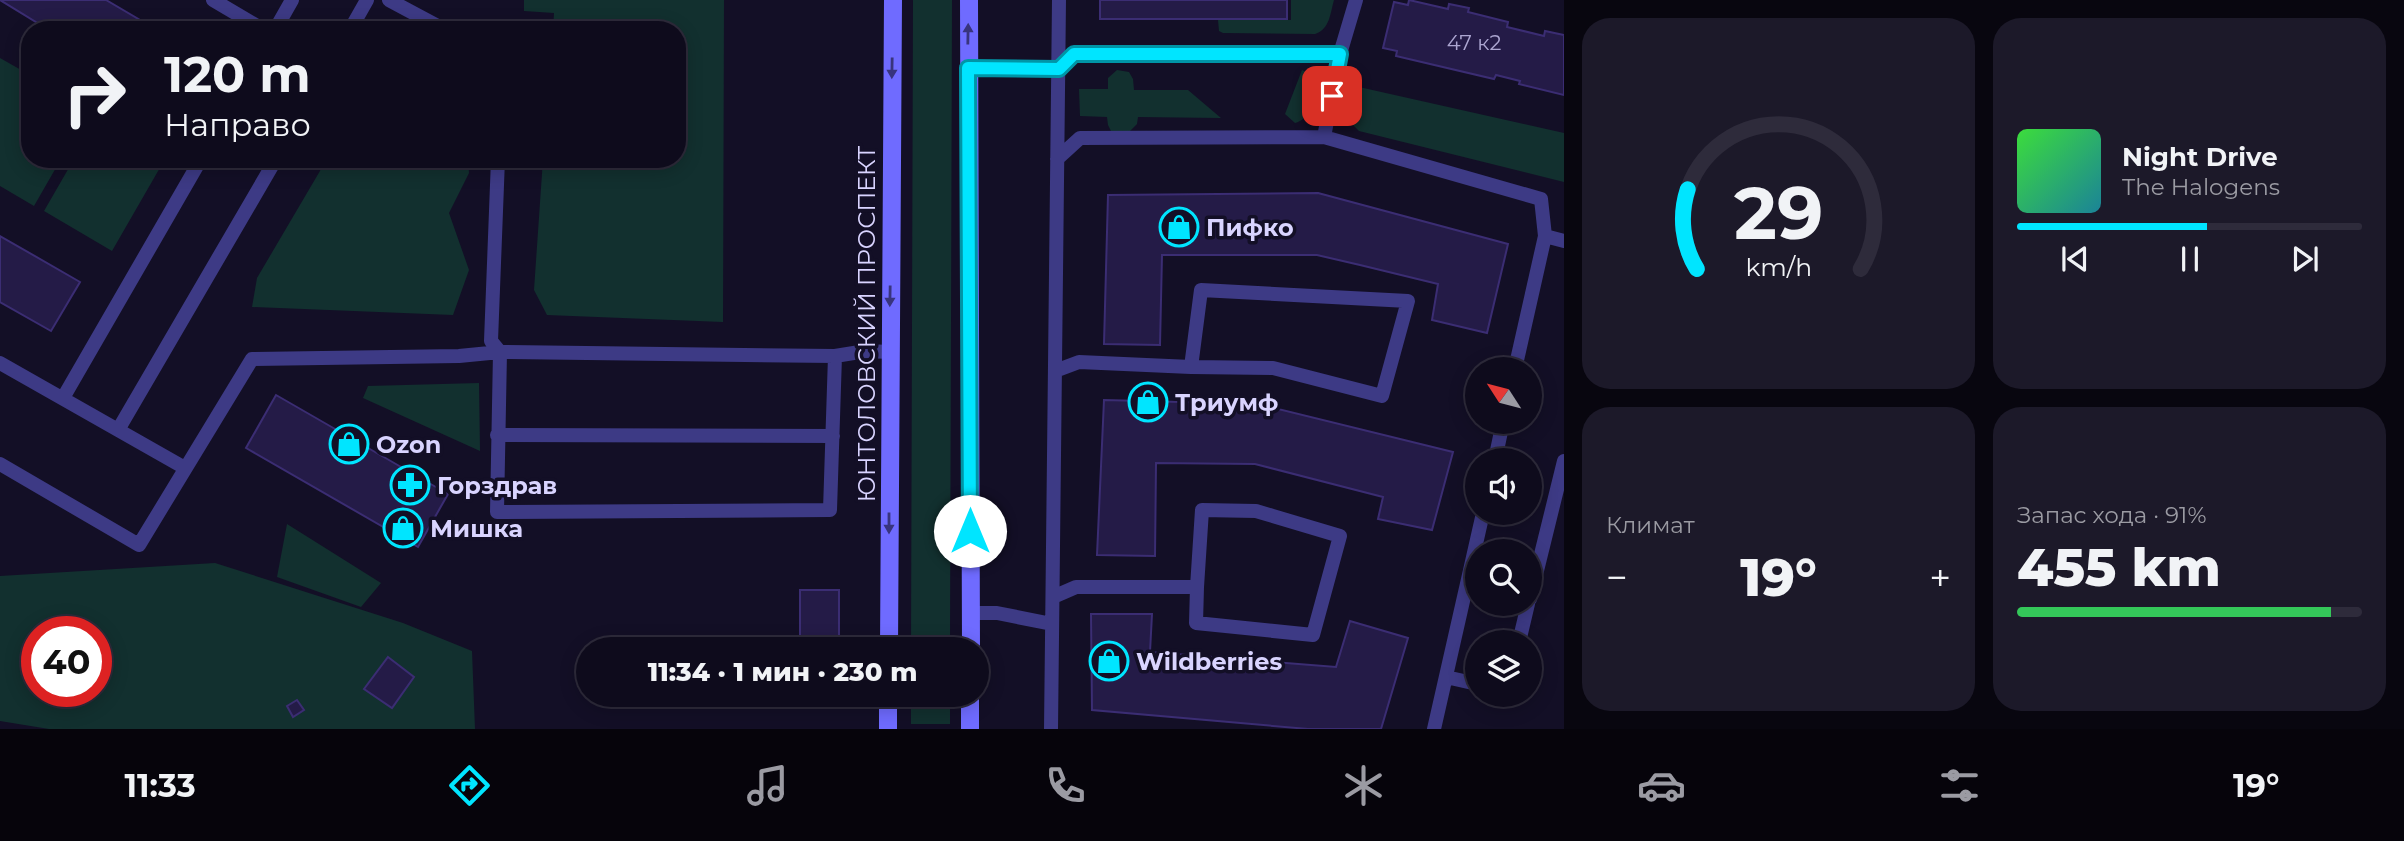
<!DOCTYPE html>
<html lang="ru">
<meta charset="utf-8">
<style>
:root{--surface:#0e0b1c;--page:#1c1929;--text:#f1f3f6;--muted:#9b9ba3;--line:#2e2b3b;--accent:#00e5ff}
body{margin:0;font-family:Montserrat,sans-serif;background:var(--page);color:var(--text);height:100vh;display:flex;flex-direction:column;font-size:26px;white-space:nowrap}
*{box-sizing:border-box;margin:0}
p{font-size:23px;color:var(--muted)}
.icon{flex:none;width:38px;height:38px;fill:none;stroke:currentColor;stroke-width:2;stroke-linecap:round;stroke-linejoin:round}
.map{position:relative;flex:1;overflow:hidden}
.drawer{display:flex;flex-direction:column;gap:18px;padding:18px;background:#08060f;width:840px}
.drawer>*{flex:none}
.guide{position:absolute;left:21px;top:21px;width:665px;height:147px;border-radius:28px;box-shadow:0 4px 18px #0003,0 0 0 2px var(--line);background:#0e0b1c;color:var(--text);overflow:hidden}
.needle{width:46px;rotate:306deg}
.tools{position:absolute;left:1465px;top:357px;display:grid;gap:14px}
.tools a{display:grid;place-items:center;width:77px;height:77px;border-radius:50%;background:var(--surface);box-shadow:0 4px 18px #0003,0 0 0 2px var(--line);font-size:35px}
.speed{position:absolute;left:21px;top:616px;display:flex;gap:14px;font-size:35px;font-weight:700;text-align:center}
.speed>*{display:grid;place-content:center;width:91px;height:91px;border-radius:50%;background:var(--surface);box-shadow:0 4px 18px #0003,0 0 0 2px var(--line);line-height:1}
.speed .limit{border:10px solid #d22;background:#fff;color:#111}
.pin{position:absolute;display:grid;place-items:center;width:60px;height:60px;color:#fff;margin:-30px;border-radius:14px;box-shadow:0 4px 10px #0006}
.me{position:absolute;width:77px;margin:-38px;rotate:0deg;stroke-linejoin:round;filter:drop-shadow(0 0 5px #0008)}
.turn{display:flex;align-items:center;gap:24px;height:147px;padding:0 28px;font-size:32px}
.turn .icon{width:91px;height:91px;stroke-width:2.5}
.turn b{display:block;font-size:49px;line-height:60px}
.big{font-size:52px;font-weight:800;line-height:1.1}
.drawer .tile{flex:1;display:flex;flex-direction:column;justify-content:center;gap:10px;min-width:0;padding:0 24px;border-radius:28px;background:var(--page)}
.drawer .dial{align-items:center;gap:0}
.dial svg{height:182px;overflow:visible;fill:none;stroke:var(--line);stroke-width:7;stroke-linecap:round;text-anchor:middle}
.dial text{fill:var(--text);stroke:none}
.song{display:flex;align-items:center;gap:21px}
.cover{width:84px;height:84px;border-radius:10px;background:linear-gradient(135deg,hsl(120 70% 55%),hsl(190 70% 35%))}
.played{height:7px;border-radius:4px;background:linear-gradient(90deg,var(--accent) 55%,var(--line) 55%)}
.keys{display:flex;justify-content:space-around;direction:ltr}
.heat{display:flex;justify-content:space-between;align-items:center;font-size:38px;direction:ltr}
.charge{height:10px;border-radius:5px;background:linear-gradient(90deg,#34c759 91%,var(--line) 0)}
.drawer .tiles{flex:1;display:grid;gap:18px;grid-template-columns:repeat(2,1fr)}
.trip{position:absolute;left:576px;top:637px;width:413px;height:70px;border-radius:35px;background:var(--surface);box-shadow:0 4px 18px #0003,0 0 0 2px var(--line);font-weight:800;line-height:70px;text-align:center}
.dock{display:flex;height:112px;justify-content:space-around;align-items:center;background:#06040b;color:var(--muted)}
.dock .icon{width:49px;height:49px}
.dock .on{color:var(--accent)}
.dock b{font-size:32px;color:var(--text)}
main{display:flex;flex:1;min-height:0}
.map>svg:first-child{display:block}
.green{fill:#12302f;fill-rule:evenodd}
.building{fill:#241b47;stroke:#3b2d73;stroke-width:2}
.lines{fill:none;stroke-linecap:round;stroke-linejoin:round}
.lane{stroke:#3d3a85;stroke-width:14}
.secondary{stroke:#6f6bff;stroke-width:18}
.oneway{fill:#38347d}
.route-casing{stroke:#0095a6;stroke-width:18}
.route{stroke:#00e5ff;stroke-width:12}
.labels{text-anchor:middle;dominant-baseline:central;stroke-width:7;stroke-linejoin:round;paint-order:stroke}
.number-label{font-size:21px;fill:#aca6d1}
.poi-label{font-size:24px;font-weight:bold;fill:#d9d4ff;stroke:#130f26;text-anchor:start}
.street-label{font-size:24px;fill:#d9d4ff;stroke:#130f26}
</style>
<main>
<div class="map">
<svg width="1564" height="729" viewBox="0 0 1564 729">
<rect width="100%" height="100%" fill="#130f26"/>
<path class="green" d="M 524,0 L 724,0 L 723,322 L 547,315 L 534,290 L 543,159 L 677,159 L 677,30 L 553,30 L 554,13 L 524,11 Z
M 913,0 L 952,0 L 950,649 L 911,649 Z
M 1291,0 L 1334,0 C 1330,14 1330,29 1315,34 L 1223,33 L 1219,31 L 1218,20 L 1291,20 Z
M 0,58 L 30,75 L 30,159 L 61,159 L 34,206 L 0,186 Z
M 1117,70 L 1129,72 L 1133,79 L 1134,90 L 1188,90 L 1221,118 L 1138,117 L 1137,124 L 1125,136 L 1112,133 L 1108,125 L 1107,117 L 1080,116 L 1079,89 L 1108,89 L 1108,78 Z
M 1302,70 L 1313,75 C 1317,92 1314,118 1295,123 L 1285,114 Z
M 1359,87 L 1564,133 L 1564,182 L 1359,131 L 1350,122 Z
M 74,159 L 165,159 L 112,251 L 44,211 Z
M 327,159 L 468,159 L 469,173 L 449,213 L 469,270 L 453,315 L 252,307 L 257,278 Z
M 479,383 L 480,451 L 363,398 L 368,386 Z
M 287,524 L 381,583 L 361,607 L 277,577 Z
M 215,563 L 403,623 L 472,651 L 475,729 L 49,729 L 0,721 L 0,576 ZM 37,632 L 96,632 L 96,691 L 37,691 Z
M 911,695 L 950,695 L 950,724 L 911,724 Z"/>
<path class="building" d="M 0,0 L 106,0 L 157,30 L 49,30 Z
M 1100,0 L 1287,0 L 1287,19 L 1100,19 Z
M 1409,0 L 1448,9 L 1449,4 L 1469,8 L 1468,12 L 1508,22 L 1507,27 L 1544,36 L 1545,31 L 1564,35 L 1564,95 L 1519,84 L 1520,81 L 1496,75 L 1494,79 L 1396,56 L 1397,51 L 1383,48 L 1394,2 L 1408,5 Z
M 1318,193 L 1508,244 L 1487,333 L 1432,320 L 1438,284 L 1360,265 L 1317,255 L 1162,255 L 1160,345 L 1104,344 L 1108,195 Z
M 0,236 L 80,282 L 51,331 L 0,302 Z
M 276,395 L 448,494 L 418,547 L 246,448 Z
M 1104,400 L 1258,404 L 1453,452 L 1432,530 L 1378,519 L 1383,497 L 1255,464 L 1156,463 L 1155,556 L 1097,555 Z
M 800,590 L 839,590 L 839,646 L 800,646 Z
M 1091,614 L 1152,614 L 1150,652 L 1336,667 L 1350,621 L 1408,638 L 1381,729 L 1308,729 L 1092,710 Z
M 388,657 L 414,677 L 392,708 L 364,689 Z
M 297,700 L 304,710 L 293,717 L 287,706 Z"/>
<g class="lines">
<path class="lane" d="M 213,0 L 264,30
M 389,0 L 445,30
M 1356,0 L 1340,54 L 1324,137 L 1541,199 L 1545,236 L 1515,369
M 275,30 L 292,0
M 350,30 L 367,0
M 968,68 L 1059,69 L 1074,54 L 1340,54
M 1057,159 L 1080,138 L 1324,137
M 1545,236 L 1564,241
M 835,356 L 830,510 L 497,512 L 500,352 L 835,356 L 866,351 L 890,352
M 0,363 L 185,468
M 1055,371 L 1079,362 L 1191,367 L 1201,290 L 1408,301 L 1382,396 L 1273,368 L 1191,367
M 63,398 L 201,159
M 118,430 L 276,159
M 497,435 L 833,436
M 1495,460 L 1503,422
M 0,464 L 139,545 L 252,359 L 459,356 L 500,352 L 491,341 L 498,159
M 1053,597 L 1076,587 L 1197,587 L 1202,510 L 1256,511 L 1340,536 L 1313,635 L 1196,623 L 1197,587
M 1530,599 L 1564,461
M 971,613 L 997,613 L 1052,624
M 1519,642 L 1528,604
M 1446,677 L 1477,684
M 1051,729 L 1059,0
M 1434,729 L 1483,513"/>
<path class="secondary" d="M 969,0 L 971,649
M 889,649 L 893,0
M 888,729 L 888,695
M 970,729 L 970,695"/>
</g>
<defs><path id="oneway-solid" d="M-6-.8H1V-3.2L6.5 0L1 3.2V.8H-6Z" transform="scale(1.75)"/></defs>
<g class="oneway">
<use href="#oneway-solid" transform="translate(968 34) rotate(-89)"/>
<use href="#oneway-solid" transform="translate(892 68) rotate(91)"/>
<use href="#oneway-solid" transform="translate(890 296) rotate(91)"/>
<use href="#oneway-solid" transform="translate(889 523) rotate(90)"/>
</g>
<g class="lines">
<defs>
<path id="route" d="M 970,531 L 968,68 L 1059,69 L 1074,54 L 1340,54 L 1332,96"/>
</defs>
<use href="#route" class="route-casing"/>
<use href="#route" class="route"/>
</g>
<defs>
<symbol id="shop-ring" viewBox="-11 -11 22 22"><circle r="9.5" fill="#130f26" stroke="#00e5ff" stroke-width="1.5"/><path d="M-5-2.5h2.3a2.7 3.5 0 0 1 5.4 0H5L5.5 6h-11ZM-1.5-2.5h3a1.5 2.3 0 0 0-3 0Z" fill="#00e5ff"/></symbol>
<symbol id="pharmacy-ring" viewBox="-11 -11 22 22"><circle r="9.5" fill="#130f26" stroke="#00e5ff" stroke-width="1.5"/><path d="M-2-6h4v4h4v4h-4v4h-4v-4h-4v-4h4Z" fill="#00e5ff"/></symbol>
</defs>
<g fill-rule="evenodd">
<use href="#shop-ring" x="1157" y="205" width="44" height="44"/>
<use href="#shop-ring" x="1126" y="380" width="44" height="44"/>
<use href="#shop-ring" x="327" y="422" width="44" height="44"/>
<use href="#pharmacy-ring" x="388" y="463" width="44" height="44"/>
<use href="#shop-ring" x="381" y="506" width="44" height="44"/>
<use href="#shop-ring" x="1087" y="639" width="44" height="44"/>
</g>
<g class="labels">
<g class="number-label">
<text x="1474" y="42">47 к2</text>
</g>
<g class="poi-label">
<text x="1206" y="227">Пифко</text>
<text x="1175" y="402">Триумф</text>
<text x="376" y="444">Ozon</text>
<text x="437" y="485">Горздрав</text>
<text x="430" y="528">Мишка</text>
<text x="1136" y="661">Wildberries</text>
</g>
<g class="street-label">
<text transform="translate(866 324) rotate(-90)">ЮНТОЛОВСКИЙ ПРОСПЕКТ</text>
</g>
</g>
</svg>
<div class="tools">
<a><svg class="needle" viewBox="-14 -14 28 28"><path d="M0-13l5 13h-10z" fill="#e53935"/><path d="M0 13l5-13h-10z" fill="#9b9ba3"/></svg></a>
<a><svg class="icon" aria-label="sound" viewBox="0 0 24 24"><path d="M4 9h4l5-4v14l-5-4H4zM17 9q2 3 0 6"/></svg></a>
<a><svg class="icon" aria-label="search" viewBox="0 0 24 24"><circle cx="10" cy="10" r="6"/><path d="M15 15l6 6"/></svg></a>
<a><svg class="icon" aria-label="layers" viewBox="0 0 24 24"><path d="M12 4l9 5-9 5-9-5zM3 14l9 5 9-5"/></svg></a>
</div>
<div class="speed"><div class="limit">40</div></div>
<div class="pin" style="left:1332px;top:96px;background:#d93025"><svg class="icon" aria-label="arrive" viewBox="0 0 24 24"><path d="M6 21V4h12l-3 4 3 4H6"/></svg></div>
<svg class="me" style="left:970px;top:531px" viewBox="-20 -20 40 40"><circle r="19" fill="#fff"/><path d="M0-13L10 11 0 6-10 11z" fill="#00e5ff"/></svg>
<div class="trip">11:34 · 1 мин · 230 m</div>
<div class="guide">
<div class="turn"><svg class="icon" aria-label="right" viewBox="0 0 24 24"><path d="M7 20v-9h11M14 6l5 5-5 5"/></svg><div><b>120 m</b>Направо</div></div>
</div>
</div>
<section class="drawer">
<div class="tiles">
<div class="tile dial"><svg viewBox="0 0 100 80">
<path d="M14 69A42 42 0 1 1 86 69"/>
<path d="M14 69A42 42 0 0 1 10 34" stroke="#00e5ff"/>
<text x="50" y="56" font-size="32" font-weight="700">29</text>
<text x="50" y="72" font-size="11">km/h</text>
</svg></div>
<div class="tile">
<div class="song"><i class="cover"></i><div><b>Night Drive</b><p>The Halogens</p></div></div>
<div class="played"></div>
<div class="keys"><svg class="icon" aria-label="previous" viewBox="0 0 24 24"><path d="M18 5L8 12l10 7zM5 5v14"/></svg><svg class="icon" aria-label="pause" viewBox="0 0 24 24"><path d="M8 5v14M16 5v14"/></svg><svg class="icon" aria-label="next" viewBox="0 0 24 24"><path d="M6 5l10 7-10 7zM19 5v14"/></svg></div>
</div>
<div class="tile"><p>Климат</p>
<div class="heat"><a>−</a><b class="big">19°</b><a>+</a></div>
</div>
<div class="tile"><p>Запас хода · 91%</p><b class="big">455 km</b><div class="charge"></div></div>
</div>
</section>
</main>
<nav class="dock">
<b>11:33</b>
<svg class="icon on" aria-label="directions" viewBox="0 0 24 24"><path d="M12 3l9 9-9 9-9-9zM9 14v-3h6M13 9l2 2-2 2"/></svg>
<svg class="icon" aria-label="music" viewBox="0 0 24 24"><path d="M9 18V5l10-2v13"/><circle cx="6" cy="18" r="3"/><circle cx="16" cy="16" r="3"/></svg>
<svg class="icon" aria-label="phone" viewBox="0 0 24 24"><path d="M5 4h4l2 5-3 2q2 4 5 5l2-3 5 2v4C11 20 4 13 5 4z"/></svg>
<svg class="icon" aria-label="climate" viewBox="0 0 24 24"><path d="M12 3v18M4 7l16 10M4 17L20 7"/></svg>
<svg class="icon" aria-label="car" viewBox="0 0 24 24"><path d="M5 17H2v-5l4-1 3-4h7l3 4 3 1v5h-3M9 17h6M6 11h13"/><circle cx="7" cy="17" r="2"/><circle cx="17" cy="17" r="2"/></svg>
<svg class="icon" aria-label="filters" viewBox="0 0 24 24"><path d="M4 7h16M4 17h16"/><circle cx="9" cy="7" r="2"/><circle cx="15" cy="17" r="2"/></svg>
<b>19°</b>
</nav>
